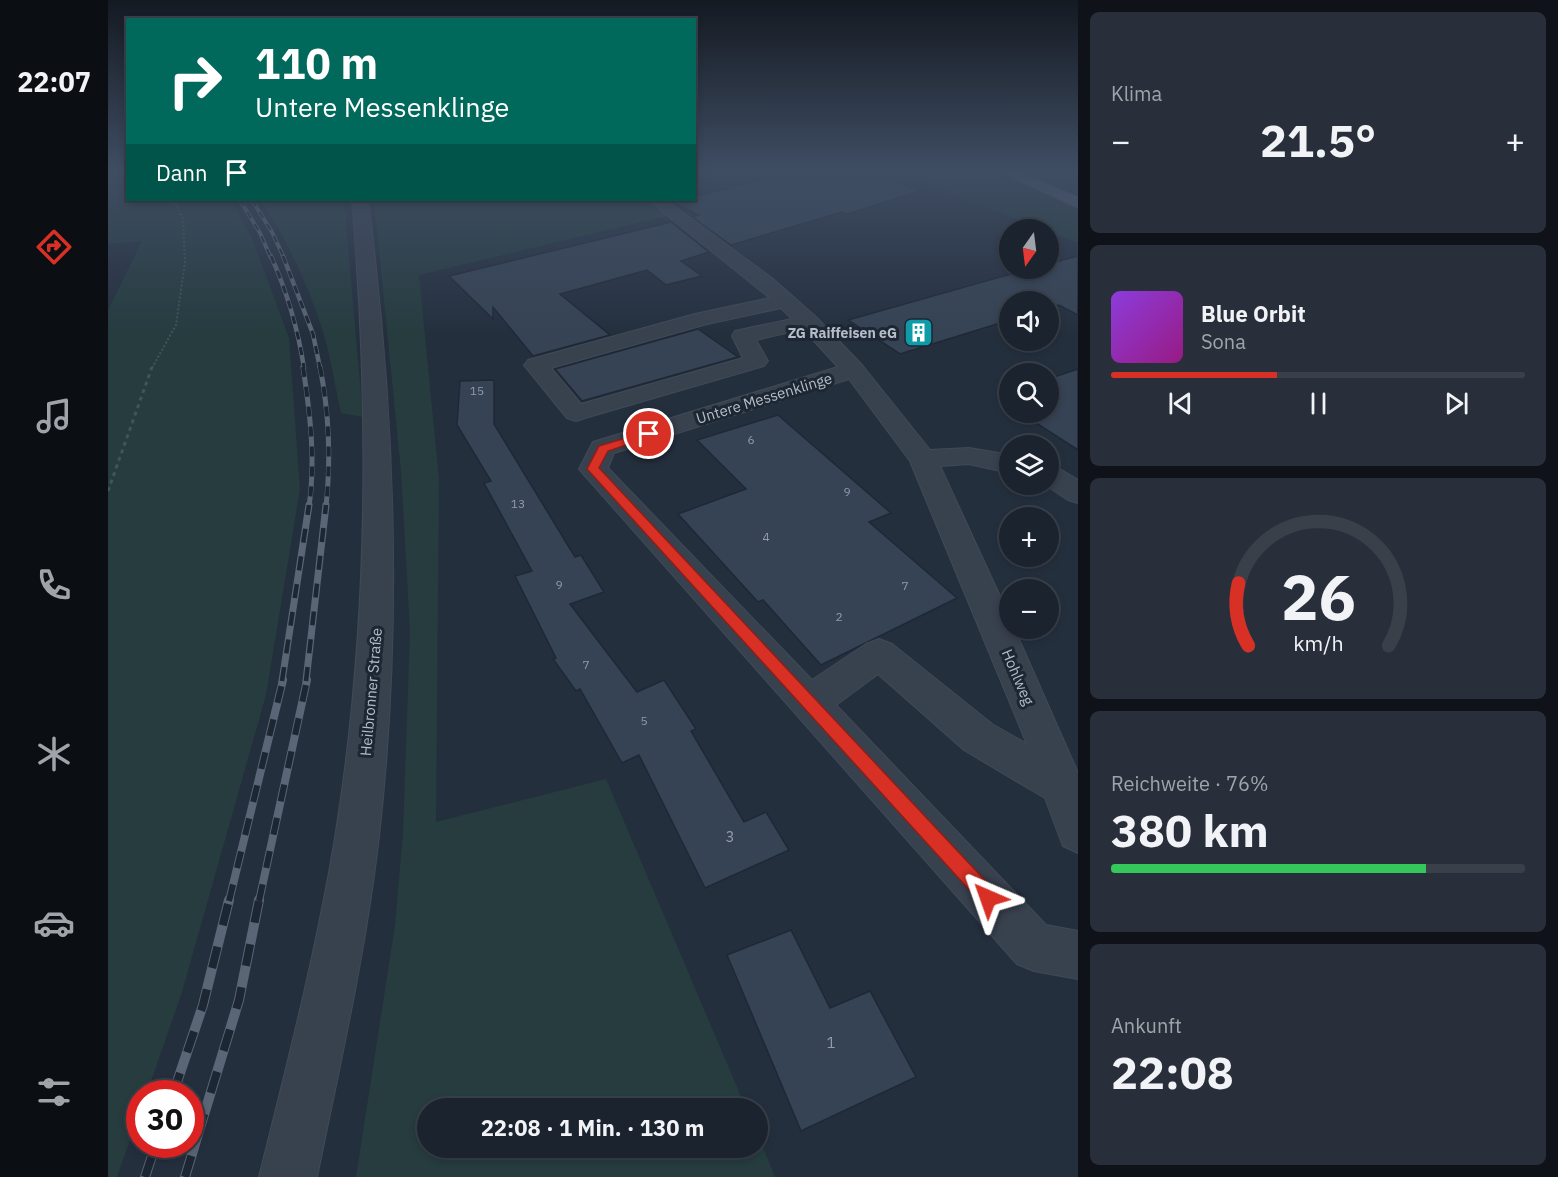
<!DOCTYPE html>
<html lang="de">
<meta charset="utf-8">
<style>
:root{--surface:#1b232e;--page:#282f3a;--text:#f1f3f6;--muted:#a0a4aa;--line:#39404a;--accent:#d93025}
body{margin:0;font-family:"IBM Plex Sans",sans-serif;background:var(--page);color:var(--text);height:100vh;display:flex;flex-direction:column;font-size:22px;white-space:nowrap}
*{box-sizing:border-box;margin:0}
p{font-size:20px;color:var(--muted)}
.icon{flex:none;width:33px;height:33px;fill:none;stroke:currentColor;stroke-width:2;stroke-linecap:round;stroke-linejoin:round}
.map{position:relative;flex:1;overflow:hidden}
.panel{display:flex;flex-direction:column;gap:12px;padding:12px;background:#0f1319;width:480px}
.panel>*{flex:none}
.hud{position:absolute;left:18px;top:18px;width:570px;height:183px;border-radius:0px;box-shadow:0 3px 9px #0003,0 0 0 2px var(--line);background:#00695c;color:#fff;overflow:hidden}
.needle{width:39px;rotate:194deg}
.buttons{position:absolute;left:891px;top:219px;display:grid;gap:12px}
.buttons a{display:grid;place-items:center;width:60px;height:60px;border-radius:50%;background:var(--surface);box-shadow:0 3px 9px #0003,0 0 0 2px var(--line);font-size:30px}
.speed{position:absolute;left:18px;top:1080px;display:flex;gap:12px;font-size:30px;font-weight:700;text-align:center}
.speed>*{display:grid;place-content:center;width:78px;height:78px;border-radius:50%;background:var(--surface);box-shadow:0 3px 9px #0003,0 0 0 2px var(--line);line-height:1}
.speed .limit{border:9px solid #d22;background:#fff;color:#111}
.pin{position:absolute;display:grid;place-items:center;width:51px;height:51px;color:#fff;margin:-26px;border:3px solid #fff;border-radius:50%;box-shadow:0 2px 6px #0007}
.me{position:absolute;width:66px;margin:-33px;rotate:317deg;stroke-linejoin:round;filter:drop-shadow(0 0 4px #0008)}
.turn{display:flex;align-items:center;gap:21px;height:126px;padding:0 30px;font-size:27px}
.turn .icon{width:78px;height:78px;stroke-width:2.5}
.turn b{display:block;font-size:42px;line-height:51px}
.then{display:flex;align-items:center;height:57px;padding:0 30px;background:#0003;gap:12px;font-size:22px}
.big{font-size:45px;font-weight:700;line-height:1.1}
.panel .card{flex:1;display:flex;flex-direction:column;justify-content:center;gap:9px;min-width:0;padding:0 21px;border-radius:9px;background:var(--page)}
.panel .dial{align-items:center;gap:0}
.dial svg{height:156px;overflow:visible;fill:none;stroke:var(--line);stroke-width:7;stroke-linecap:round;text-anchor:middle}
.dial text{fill:var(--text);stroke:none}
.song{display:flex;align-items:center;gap:18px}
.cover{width:72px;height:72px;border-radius:9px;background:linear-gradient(135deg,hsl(270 70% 55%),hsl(310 70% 35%))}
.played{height:6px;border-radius:3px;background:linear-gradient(90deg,var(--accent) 40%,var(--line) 40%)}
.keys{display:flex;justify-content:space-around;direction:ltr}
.heat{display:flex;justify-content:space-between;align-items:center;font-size:33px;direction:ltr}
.charge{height:9px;border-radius:4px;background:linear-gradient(90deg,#34c759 76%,var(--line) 0)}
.trip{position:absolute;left:309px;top:1098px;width:351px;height:60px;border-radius:30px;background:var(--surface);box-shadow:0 3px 9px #0003,0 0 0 2px var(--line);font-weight:700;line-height:60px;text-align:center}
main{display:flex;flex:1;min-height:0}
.dock{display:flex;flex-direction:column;width:108px;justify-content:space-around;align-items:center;background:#0b0e12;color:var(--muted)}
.dock .icon{width:42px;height:42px}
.dock .active{color:var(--accent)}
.dock b{font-size:27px;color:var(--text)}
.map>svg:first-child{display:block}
.green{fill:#263c3f}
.building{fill:#364354;stroke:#1f2835;stroke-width:1.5}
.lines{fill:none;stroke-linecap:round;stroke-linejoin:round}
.minor-casing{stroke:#414a57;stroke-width:2}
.major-casing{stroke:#414a57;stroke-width:2}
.path-far1{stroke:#3f5557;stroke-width:2;stroke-dasharray:2 2;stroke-linecap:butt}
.path{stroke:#3f5557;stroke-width:3;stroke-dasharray:4 4;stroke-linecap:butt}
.minor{fill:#38414e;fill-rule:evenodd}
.major{fill:#56606e;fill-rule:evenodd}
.rail-far5-casing{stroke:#5a6575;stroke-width:4}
.rail-far4-casing{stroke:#5a6575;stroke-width:4.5}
.rail-far3-casing{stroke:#5a6575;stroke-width:5}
.rail-far2-casing{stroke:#5a6575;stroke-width:7}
.rail-far1-casing{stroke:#5a6575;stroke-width:8}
.rail-casing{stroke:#5a6575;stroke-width:10}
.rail-far5{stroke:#1d2633;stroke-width:2;stroke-dasharray:7;stroke-linecap:butt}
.rail-far4{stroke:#1d2633;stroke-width:3;stroke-dasharray:8;stroke-linecap:butt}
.rail-far3{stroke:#1d2633;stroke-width:4;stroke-dasharray:10;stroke-linecap:butt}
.rail-far2{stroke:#1d2633;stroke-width:4.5;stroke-dasharray:14;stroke-linecap:butt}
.rail-far1{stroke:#1d2633;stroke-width:6;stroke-dasharray:17;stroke-linecap:butt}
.rail{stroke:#1d2633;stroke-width:8;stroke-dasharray:22;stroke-linecap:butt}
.route{fill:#d93025;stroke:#8d1f18;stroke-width:1.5}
.labels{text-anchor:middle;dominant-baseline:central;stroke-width:6;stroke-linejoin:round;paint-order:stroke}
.number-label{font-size:12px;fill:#929caa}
.far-poi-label{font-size:14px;font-weight:bold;fill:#b4bcc9;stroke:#1d2633;text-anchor:end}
.street-label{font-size:15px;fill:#b4bcc9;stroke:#1d2633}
.near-number-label{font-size:15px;fill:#929caa}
</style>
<main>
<nav class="dock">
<b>22:07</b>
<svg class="icon active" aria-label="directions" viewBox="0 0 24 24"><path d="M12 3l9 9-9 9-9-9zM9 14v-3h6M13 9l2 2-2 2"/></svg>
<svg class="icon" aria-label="music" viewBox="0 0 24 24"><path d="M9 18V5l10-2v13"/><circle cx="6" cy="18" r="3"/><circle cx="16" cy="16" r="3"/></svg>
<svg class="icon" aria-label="phone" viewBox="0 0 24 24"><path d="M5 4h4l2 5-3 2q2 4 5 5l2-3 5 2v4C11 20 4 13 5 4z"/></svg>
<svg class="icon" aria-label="climate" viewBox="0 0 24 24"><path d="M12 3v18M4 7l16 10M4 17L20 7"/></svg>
<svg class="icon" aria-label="car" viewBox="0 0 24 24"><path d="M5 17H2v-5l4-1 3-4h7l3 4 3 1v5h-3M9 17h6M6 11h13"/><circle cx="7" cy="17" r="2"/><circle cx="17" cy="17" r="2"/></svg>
<svg class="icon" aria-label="filters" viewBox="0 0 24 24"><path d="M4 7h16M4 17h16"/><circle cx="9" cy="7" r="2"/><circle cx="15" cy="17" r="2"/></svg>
</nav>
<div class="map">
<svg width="970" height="1177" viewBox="0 0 970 1177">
<rect width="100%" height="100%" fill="#242f3e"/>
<path class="green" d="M 0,169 L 19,169 L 20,200 L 123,200 L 144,238 L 181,338 L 192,489 L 158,695 L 74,992 L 39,1093 L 32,1094 L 31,1114 L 9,1177 L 0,1177 L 0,310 L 34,241 L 0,244 Z
M 780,169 L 880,169 L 970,208 L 970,243 Z
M 911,169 L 970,169 L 970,195 Z
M 152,200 L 236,200 L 255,417 L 233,413 C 227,386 223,358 215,332 C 200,285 180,240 152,200 Z
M 266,200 L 534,200 L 559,216 L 311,275 L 331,479 L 328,822 L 498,779 L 638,1108 L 320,1108 L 320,1148 L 650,1148 L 650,1135 L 667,1177 L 248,1177 L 287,925 L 295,833 L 302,631 L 293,471 Z"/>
<path class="building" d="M 628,169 L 753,169 L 813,191 L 739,214 L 734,212 L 623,245 L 584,217 L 591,215 L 566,203 L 586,200 L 586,197 L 652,180 Z
M 563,222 L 601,252 L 573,261 L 594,276 L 558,285 L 539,270 L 452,294 L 502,335 L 425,356 L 385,307 L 385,319 L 341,276 Z
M 970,256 L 970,315 L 951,305 L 940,308 L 940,302 L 902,302 L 902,320 L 792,354 L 740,320 L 924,268 L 940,268 L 940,264 Z
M 590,329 L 630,357 L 474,401 L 447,369 Z
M 970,369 L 970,450 L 911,412 L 940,412 L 940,379 Z
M 386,380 L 386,424 L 467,557 L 473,555 L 496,592 L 462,604 L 529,692 L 556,680 L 588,729 L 583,731 L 636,822 L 658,812 L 681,850 L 597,888 L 531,755 L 514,763 L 472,689 L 468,691 L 445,659 L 448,658 L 407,576 L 424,571 L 376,483 L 383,481 L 349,425 L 352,381 Z
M 670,415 L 783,513 L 761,522 L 849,598 L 713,665 L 655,600 L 650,602 L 570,514 L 638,489 L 589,440 Z
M 683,930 L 722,1008 L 762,991 L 808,1077 L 693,1131 L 619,955 Z"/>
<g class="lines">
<defs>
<path id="minor" d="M 244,200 L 260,200 C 287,411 295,624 271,836 C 258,951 232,1064 209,1177 L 151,1177 C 179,1065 208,953 227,838 C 261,627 262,413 244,200 Z
M 540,200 L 558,200 L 665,279 L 708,317 L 754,365 L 822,450 L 861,448 L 902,455 L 902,473 L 861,464 L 832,466 L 902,618 L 902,628 L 906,628 L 970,773 L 970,853 L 955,846 L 937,798 L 856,750 L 770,674 L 728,705 L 938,925 L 970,931 L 970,979 L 926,971 L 909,964 L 471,469 L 485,442 L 730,367 L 695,329 L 648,340 L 660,361 L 656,366 L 477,418 L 468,421 L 459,418 L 416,365 L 420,360 L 587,314 L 662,298 ZM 673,308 L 684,319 L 627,331 L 624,336 L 635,358 L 473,404 L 443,368 L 599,324 ZM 741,379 L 802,461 L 919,744 L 884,724 L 784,644 L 771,639 L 758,644 L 704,680 L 500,468 L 506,453 Z
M 940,465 L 950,468 L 970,480 L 970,503 L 960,500 L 936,484 L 940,484 Z"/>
<path id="major" d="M 885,169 L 906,169 L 970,197 L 970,208 Z"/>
</defs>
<use href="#minor" class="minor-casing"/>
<use href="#major" class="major-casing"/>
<path class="path-far1" d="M 857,169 L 870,175
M 0,182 L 20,183
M 44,368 L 68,325 L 77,262 L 75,219 L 66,200"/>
<path class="path" d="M 0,491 L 44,367"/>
<use href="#minor" class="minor"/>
<use href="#major" class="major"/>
<defs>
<path id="rail-far5" d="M 132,200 L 152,233 L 163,258
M 144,200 L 164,232 L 176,258"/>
<path id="rail-far4" d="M 163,256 C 179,292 190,329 196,368
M 175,256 L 205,334 L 212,368"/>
<path id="rail-far3" d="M 195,367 C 202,413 208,460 201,507
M 212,367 C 221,412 223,460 218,507"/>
<path id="rail-far2" d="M 174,681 L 201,505
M 198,681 L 218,505"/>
<path id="rail-far1" d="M 121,901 L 175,680
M 151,901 L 199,680"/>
<path id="rail" d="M 65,1094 L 95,1005 L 121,900
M 37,1177 L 48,1144
M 77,1177 L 131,1000 L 151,900"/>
</defs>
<use href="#rail-far5" class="rail-far5-casing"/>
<use href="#rail-far4" class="rail-far4-casing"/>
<use href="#rail-far3" class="rail-far3-casing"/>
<use href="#rail-far2" class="rail-far2-casing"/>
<use href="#rail-far1" class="rail-far1-casing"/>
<use href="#rail" class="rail-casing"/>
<use href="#rail-far5" class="rail-far5"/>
<use href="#rail-far4" class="rail-far4"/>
<use href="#rail-far3" class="rail-far3"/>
<use href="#rail-far2" class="rail-far2"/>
<use href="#rail-far1" class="rail-far1"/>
<use href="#rail" class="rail"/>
</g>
<linearGradient id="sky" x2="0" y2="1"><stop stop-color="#141a22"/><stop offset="0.51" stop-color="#3f4d63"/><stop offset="1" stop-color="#3f4d63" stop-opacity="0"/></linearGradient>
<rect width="970" height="334" fill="url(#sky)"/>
<path class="route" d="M 541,431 L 546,434 L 545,436 L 500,451 L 491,468 L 887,891 L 890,898 L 887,904 L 880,907 L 874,904 L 479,469 L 491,446 Z"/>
<defs>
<symbol id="building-square" viewBox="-11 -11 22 22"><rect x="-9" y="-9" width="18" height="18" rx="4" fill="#0f9aa8" stroke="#1d2633"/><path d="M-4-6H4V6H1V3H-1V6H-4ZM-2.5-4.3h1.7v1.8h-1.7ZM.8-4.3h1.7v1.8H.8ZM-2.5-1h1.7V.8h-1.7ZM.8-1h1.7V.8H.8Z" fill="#fff"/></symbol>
</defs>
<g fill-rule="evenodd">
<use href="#building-square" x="794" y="316" width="33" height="33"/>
</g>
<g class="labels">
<g class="number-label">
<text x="369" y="390">15</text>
<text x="643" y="439">6</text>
<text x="739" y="491">9</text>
<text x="410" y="503">13</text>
<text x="658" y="536">4</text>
<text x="451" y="584">9</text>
<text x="797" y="585">7</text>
<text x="731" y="616">2</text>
<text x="478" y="664">7</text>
<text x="536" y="720">5</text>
</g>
<g class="far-poi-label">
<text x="789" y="333">ZG Raiffeisen eG</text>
</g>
<g class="street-label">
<text transform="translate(656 398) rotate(-17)">Untere Messenklinge</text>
<text transform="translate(910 677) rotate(67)">Hohlweg</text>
<text transform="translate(263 692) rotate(-85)">Heilbronner Straße</text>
</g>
<g class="near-number-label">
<text x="622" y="836">3</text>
<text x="723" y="1042">1</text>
</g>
</g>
</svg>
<div class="buttons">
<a><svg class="needle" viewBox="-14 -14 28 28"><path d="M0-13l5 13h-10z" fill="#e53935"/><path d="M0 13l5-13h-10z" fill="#a0a4aa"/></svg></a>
<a><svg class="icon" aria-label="sound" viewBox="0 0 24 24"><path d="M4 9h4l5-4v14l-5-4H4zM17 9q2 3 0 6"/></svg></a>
<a><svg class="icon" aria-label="search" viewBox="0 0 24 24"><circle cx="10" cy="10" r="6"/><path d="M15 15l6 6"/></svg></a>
<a><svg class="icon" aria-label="layers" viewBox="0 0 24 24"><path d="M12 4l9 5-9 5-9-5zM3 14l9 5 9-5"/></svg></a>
<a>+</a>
<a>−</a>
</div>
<div class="speed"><div class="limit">30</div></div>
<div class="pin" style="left:541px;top:434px;background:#d93025"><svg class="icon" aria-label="arrive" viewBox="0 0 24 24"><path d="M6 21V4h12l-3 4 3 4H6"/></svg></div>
<svg class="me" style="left:880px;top:898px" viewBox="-20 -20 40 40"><path d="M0-17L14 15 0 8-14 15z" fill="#d93025" stroke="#fff" stroke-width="4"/></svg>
<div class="trip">22:08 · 1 Min. · 130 m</div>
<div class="hud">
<div class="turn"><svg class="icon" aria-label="right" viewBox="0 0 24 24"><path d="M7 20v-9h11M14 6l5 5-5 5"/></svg><div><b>110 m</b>Untere Messenklinge</div></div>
<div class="then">Dann<svg class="icon" aria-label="arrive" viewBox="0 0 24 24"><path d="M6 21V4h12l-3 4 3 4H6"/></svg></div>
</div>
</div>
<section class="panel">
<div class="card"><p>Klima</p>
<div class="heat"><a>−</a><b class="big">21.5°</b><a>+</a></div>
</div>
<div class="card">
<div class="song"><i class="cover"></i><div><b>Blue Orbit</b><p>Sona</p></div></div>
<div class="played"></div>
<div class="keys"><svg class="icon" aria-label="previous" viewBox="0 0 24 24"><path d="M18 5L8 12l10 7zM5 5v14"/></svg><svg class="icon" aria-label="pause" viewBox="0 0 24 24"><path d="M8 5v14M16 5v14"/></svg><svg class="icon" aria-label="next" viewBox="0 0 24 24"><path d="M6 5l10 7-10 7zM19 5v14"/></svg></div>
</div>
<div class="card dial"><svg viewBox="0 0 100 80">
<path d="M14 69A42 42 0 1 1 86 69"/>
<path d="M14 69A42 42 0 0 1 9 37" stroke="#d93025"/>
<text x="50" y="56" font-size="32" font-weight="700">26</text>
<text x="50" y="72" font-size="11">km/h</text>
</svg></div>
<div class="card"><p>Reichweite · 76%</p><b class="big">380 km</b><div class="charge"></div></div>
<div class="card"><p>Ankunft</p><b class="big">22:08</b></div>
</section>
</main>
